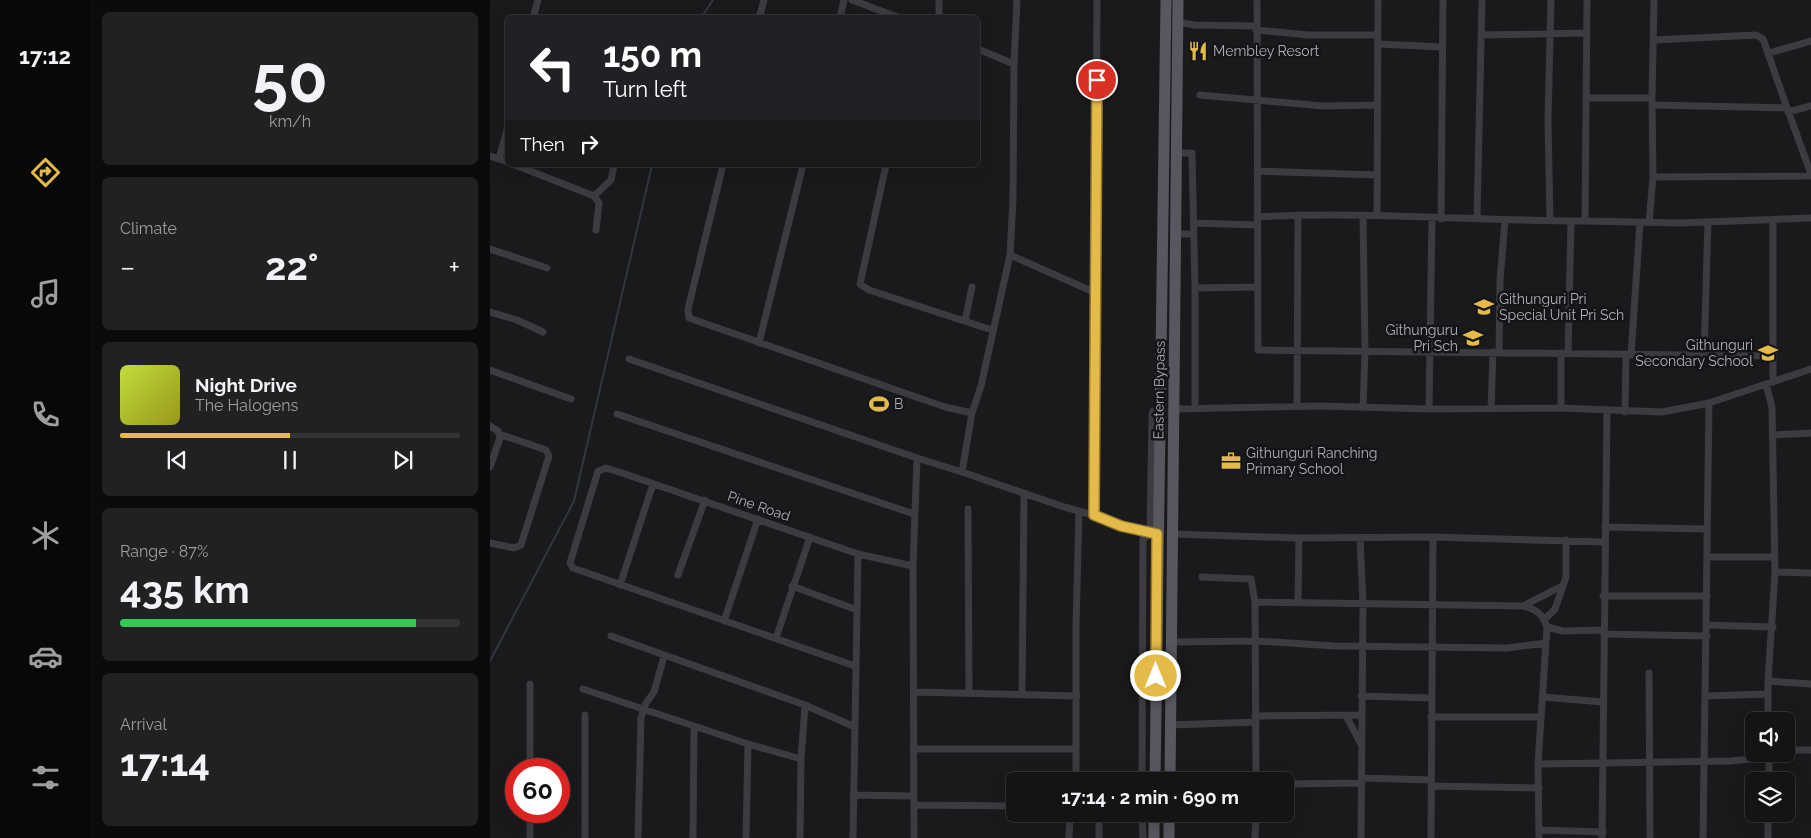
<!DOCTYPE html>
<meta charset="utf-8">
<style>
:root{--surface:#141415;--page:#212122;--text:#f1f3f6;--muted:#9d9ea0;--line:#333334;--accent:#e4bb49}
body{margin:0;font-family:Raleway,sans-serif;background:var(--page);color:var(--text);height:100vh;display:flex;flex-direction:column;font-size:19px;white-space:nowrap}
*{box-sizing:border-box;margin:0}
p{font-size:16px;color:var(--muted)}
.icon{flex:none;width:28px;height:28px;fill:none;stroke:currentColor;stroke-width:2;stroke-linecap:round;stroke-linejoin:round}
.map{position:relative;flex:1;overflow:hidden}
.panel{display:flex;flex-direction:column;gap:12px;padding:12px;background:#0b0b0c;width:400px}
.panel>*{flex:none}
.top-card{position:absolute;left:15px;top:15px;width:475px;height:152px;border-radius:8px;box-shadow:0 5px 20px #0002,0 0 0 1px var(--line);background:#202124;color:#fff;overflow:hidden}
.fabs{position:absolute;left:1255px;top:712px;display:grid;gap:10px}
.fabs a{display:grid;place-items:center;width:50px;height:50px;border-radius:8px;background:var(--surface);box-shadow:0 5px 20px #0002,0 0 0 1px var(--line);font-size:25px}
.speed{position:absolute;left:15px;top:758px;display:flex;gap:10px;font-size:25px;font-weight:700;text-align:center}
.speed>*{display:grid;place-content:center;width:65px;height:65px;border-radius:50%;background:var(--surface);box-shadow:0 5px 20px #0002,0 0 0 1px var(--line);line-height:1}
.speed .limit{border:8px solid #d22;background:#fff;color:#111}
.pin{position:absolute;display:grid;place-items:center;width:42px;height:42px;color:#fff;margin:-21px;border:2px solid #fff;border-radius:50%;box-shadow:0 1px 5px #0007}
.me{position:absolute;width:55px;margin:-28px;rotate:0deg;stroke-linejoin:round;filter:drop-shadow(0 0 4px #0008)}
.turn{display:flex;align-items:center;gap:18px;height:105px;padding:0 15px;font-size:22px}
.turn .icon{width:65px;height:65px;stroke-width:2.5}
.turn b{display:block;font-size:35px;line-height:42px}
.then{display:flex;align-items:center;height:48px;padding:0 15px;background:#0003;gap:10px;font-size:19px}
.big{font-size:38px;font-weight:700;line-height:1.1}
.panel .widget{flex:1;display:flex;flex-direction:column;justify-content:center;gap:8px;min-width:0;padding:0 18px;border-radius:8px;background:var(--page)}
.panel .dial{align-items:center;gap:0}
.dial b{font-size:65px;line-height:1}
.song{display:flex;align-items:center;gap:15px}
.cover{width:60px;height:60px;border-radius:8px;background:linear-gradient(135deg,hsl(70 70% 55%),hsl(60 70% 35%))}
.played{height:5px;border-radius:2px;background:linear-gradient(90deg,var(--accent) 50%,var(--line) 50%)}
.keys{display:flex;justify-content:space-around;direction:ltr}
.heat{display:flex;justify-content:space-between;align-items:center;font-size:28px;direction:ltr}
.charge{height:8px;border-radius:4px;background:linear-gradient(90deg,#34c759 87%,var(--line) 0)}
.trip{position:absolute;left:516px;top:772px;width:288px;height:50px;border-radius:8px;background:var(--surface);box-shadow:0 5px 20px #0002,0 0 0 1px var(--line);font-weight:700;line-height:50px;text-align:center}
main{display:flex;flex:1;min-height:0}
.menu{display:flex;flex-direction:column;width:90px;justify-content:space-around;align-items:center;background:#080808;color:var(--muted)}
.menu .icon{width:35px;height:35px}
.menu .selected{color:var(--accent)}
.menu b{font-size:22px;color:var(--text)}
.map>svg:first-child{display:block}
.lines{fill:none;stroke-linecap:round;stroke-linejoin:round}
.stream{stroke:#30373f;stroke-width:2}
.street{stroke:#3b3b40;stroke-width:7}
.primary{stroke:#57585f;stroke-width:11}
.route-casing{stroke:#947a2f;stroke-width:12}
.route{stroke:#e4bb49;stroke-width:9}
.labels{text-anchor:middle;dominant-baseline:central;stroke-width:5;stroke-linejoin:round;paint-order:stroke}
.poi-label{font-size:14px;fill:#adb0ba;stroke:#151517;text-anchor:start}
.street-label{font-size:14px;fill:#adb0ba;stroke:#151517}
</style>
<main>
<nav class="menu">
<b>17:12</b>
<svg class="icon selected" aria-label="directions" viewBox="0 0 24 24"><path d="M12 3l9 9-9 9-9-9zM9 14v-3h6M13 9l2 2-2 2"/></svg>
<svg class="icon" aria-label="music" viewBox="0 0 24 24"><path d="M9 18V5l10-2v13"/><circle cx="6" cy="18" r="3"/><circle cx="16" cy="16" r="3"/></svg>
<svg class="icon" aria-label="phone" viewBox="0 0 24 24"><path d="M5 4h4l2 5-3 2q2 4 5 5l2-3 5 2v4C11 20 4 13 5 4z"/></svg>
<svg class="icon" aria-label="climate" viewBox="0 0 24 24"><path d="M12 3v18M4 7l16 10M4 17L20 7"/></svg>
<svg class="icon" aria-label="car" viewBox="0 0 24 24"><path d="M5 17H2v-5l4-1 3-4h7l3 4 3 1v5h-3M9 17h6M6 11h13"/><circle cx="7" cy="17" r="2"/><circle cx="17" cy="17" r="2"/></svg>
<svg class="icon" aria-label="filters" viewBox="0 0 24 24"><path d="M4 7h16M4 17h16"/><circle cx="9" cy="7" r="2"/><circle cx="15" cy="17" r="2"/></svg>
</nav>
<section class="panel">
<div class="widget dial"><b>50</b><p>km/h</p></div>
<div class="widget"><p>Climate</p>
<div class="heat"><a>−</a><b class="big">22°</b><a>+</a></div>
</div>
<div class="widget">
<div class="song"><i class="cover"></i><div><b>Night Drive</b><p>The Halogens</p></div></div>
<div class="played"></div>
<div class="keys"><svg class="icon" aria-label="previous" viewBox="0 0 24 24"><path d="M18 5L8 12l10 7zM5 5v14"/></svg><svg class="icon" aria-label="pause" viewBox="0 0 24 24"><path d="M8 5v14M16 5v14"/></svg><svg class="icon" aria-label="next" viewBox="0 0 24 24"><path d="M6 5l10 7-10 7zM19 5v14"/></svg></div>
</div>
<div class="widget"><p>Range · 87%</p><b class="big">435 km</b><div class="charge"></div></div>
<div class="widget"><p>Arrival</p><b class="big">17:14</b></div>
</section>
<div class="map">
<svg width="1321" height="838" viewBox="0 0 1321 838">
<rect width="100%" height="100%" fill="#1a1a1c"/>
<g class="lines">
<path class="stream" d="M 211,18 L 223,0
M 0,661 L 84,501 L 162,165"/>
<path class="street" d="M 362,0 L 410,18
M 607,0 L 604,515 L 631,525 L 660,532 L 662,417 L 663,411 L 671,410
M 767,0 L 768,350 L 1282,356
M 1097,0 L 1095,221 L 1190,223 L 1321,218
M 43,18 L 48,0
M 269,18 L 274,0
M 350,18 L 354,0
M 449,18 L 449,0
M 688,22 L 704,25 L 766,26
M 766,30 L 818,35 L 888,35
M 991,35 L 1096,33
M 1164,40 L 1266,35 L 1273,39 L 1297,108
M 888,44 L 952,47
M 488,49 L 524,64 L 523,199 L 520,255 L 606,293
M 1279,53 L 1321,41
M 524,64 L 527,0
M 710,95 L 833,106 L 886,105
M 1096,98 L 1162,98
M 1162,105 L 1297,108 L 1321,174
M 1298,112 L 1321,106
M 686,153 L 702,153 L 705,288
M 0,156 L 9,159 L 18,126
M 9,159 L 18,162
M 25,165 L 104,196 L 109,203 L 106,230
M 233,165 L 198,309 L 199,318 L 455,407 L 482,413
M 396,165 L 370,284 L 379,290 L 502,330
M 767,171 L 887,175
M 1163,177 L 1321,176
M 104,196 L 121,180 L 124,165
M 887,215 L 888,0
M 767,217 C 877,211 986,221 1095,221
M 987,218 L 992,0
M 951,219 L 953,0
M 1060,220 L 1058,120 L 1061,0
M 704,223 L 767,225
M 1159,223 L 1163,177 L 1162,98 L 1164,0
M 685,234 L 704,234
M 0,249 L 57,268
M 520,255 L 491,386 L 482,413 L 472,472 L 574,507 L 604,515
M 0,312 L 27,320 L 53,332
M 475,321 L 482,287
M 269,343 L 313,165
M 1009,352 L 1010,281 L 1015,220
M 1078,354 L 1081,221
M 1141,355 L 1150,223
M 1214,356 L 1218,222
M 139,359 L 427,458 L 472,472
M 0,370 L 81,399
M 1283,382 L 1283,221
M 1276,384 L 1282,407 L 1285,572 L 1278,681 L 1321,684
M 807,406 L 808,215
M 705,408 L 705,288 L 766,287
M 873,408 L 875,352 L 873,215
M 1071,408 L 1071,353
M 683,409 L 831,406 L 939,409 L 1071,408 L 1172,412 L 1219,403 L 1321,369
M 939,409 L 942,218
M 1001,409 L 1003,352
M 1135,412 L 1136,356
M 127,414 L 424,514
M 0,426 L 8,431 L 10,438 L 0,467
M 1283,435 L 1321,433
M 478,509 L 479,693
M 1115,527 L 1217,529
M 682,534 L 808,538 L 943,537 L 1114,542
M 870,539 L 873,603 L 871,838
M 0,543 L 24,548 L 31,545 L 59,456 L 56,450 L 9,434
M 1217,557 L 1285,557
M 1285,572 L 1321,573
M 188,575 L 215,500
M 712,577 L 761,579 L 765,602
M 130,585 L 163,484
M 302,586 L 367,610
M 1113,596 L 1217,596
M 808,603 L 809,538
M 1033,606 L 1072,586
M 1054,620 L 1065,609 L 1076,577 L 1076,540
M 234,621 L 268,519
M 1217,625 L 1283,627
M 1057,627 L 1073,631 L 1114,630
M 1114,634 L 1217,636
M 121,636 L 315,705 L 365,727
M 286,638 L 320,537
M 682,642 L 767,641 L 845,646 L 1017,648 L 1056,643
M 365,666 L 83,568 L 80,563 L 108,471 L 116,468 L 132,473 L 368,554 L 423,566
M 1159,673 L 1160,838
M 93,689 L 258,744 L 311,759
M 424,692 L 587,696
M 532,695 L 534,493
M 871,696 L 941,698
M 1216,696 L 1277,694
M 1053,697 L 1113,702
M 765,716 L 872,715
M 856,716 L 871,744
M 941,717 L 1051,717
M 1278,721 L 1278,681
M 680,725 L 766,722
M 423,749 L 585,749
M 1296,750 L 1321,750
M 1048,764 L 1240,761 L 1271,758 L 1284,754
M 40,769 L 40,684
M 872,778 L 941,780
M 586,781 L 586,626 L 589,511
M 652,781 L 653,539 L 662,533
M 766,781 L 765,602 L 1033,606 C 1046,609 1053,614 1057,627 L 1048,764 L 1049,838
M 1279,781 L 1279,754
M 795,784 L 872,783
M 941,786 L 1049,788
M 363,795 L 423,796
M 424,805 L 525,806
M 609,814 L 609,838
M 652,814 L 653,838
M 1049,830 L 1113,832
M 40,838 L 40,811
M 95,838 L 95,715
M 148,838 L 151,718 L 156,703 L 164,692 L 174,656
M 203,838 L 204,726
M 256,838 L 258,744
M 310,838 L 311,759 L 315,705
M 363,838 L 368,554
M 424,838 L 423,566 L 427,458
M 579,838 L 580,814
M 765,838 L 766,814
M 941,838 L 943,537
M 1112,838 L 1117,411
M 1213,838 L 1219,403
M 1278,838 L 1278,814"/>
<path class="primary" d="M 665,781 L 676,0
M 680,781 L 688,0
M 664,838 L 664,814
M 679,838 L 679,814"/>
</g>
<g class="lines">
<defs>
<path id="route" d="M 607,80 L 604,515 L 631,526 L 667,534 L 666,676"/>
</defs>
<use href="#route" class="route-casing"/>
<use href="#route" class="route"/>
</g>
<defs>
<symbol id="restaurant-bare" viewBox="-9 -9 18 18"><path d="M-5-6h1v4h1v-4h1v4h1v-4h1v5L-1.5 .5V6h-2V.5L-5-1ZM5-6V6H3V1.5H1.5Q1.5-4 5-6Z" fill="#e4bb49" stroke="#151517" stroke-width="2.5" paint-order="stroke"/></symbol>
<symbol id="school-bare" viewBox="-9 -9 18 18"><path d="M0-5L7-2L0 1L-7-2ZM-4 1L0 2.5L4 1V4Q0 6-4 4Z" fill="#e4bb49" stroke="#151517" stroke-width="2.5" paint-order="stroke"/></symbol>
<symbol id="stadium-bare" viewBox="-9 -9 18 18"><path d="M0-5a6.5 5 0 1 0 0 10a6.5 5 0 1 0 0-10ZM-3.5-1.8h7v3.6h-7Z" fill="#e4bb49" stroke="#151517" stroke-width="2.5" paint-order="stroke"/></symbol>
<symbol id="office-bare" viewBox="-9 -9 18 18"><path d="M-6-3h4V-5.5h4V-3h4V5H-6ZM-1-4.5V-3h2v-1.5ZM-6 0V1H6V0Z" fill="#e4bb49" stroke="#151517" stroke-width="2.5" paint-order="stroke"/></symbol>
</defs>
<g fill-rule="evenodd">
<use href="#restaurant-bare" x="694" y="37" width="28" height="28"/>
<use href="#school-bare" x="980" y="293" width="28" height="28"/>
<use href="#school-bare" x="969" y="324" width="28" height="28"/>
<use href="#school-bare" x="1264" y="339" width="28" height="28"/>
<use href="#stadium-bare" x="375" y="390" width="28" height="28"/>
<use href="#office-bare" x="727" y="447" width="28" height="28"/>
</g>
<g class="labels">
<g class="poi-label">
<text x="723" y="51">Membley Resort</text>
<text x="1009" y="299">Githunguri Pri<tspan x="1009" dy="16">Special Unit Pri Sch</tspan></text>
<text x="968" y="330" text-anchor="end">Githunguru<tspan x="968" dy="16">Pri Sch</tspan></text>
<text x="1263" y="345" text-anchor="end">Githunguri<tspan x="1263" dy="16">Secondary School</tspan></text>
<text x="404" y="404">B</text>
<text x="756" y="453">Githunguri Ranching<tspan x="756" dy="16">Primary School</tspan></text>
</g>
<g class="street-label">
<text transform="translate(669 390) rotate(-89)">Eastern Bypass</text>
<text transform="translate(269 506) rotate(19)">Pine Road</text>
</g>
</g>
</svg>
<div class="fabs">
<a><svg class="icon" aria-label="sound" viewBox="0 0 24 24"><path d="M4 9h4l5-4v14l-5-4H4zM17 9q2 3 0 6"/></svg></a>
<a><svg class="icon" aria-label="layers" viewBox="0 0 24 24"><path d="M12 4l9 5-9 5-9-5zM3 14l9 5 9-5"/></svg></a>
</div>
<div class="speed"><div class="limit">60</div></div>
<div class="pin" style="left:607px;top:80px;background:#d93025"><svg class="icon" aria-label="arrive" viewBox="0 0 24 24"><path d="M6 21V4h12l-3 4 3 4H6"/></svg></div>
<svg class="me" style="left:666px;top:676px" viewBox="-20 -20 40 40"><circle r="17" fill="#e4bb49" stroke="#fff" stroke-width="3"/><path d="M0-11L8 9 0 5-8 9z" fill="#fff"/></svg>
<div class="trip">17:14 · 2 min · 690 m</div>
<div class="top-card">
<div class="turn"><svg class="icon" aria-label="left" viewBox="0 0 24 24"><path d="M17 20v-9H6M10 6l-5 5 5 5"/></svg><div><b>150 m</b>Turn left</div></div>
<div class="then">Then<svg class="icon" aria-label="right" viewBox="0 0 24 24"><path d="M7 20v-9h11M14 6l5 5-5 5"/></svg></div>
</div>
</div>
</main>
